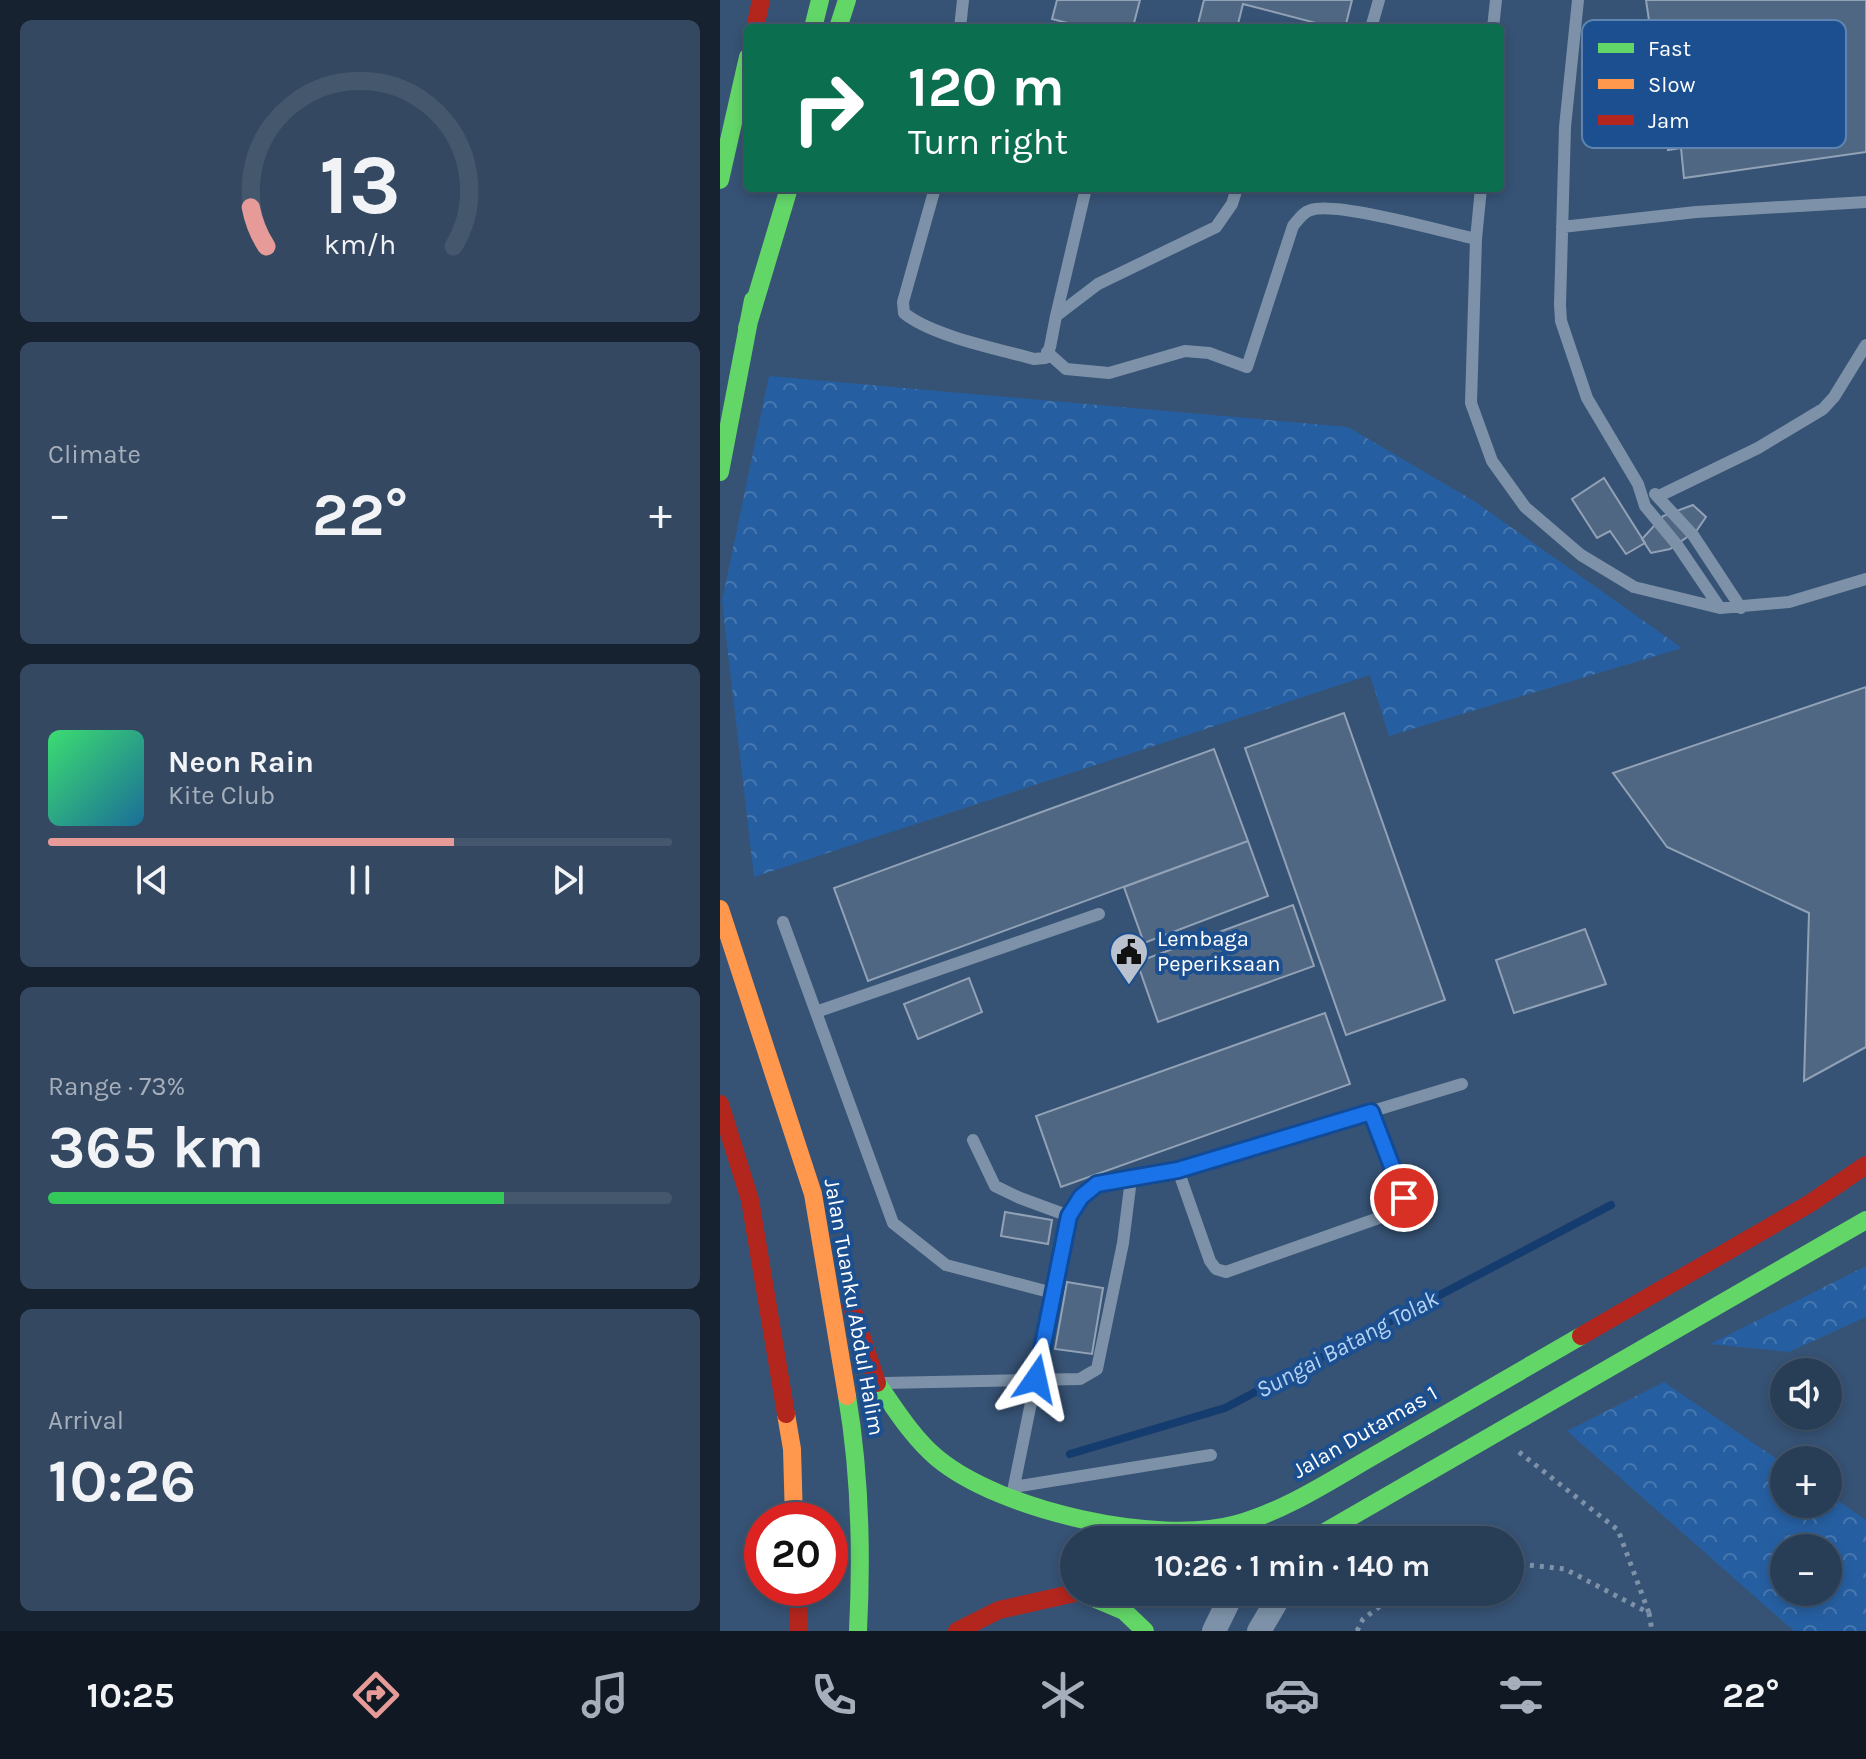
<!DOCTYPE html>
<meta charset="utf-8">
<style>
:root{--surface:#283e57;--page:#344961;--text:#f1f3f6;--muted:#a5aeba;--line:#44576d;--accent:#e69b98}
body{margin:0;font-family:Karla,sans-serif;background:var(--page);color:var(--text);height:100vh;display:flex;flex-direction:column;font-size:30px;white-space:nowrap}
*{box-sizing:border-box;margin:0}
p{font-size:26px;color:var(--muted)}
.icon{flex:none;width:44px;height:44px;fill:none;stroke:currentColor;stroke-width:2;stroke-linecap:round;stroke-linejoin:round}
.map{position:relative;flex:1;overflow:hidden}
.sheet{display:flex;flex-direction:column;gap:20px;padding:20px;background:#162230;width:720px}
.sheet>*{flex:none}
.guide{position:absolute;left:24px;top:24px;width:760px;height:168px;border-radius:8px;box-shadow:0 4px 12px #0003,0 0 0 2px var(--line);background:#0b6e4f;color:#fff;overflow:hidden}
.controls{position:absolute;left:1050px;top:1358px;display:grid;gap:16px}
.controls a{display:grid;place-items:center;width:72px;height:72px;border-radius:50%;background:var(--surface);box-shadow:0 4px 12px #0003,0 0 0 2px var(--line);font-size:40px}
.speed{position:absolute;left:24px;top:1502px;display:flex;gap:16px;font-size:40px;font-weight:700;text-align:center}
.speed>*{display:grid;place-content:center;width:104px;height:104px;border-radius:50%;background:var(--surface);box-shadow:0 4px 12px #0003,0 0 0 2px var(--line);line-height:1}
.speed .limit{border:12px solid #d22;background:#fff;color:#111}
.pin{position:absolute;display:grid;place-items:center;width:68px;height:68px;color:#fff;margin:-34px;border:4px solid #fff;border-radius:50%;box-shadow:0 2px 8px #0007}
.me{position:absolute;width:88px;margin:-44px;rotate:11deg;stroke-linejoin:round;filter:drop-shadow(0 0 6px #0008)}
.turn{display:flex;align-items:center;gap:28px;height:168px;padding:0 32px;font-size:36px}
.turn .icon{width:104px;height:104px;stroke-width:2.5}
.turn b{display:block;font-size:56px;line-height:68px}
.big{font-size:60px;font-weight:700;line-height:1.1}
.sheet .widget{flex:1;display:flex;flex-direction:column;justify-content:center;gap:12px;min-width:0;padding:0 28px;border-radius:12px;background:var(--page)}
.sheet .dial{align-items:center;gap:0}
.dial svg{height:208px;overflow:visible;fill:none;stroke:var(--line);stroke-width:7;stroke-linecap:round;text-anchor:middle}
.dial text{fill:var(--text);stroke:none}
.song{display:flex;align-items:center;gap:24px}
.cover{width:96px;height:96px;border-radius:12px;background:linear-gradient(135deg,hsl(140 70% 55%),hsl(200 70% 35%))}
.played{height:8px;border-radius:4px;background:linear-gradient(90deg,var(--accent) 65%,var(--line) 65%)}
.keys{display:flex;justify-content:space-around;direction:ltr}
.heat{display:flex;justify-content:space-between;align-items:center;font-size:44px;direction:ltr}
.charge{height:12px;border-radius:6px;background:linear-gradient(90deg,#34c759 73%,var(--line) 0)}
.trip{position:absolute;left:340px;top:1526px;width:464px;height:80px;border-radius:40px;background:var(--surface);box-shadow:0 4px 12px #0003,0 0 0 2px var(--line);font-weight:700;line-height:80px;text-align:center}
.menu{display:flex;height:128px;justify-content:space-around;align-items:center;background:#101923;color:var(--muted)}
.menu .icon{width:56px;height:56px}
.menu .selected{color:var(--accent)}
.menu b{font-size:36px;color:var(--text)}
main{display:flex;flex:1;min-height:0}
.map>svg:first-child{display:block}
.forest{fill:url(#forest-crowns);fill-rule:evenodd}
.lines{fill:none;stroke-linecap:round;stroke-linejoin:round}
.stream{stroke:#153c6e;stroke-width:8}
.building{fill:#506783;stroke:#92a2b6;stroke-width:2}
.path{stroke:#7d92a8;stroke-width:5;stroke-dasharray:4 6;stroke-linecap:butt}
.lane{stroke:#7d92a8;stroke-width:12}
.street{stroke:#7d92a8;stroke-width:24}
.fast{stroke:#63d668;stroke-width:18}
.slow{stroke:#ff974d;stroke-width:18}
.jam{stroke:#b3261e;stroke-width:18}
.route-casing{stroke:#114b97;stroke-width:20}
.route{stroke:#1a73e8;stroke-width:14}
.labels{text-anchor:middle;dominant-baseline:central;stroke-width:8;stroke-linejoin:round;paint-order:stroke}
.poi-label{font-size:22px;fill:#fff;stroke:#1b4f8f;text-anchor:start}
.street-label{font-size:22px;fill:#fff;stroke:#1b4f8f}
.water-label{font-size:24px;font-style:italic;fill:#b5d3f5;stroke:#1b4f8f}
.key{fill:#1b4f8f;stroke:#5f84b1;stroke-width:2}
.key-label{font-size:22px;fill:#fff}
</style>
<main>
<section class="sheet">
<div class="widget dial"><svg viewBox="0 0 100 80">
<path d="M14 69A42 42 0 1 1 86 69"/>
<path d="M14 69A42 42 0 0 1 8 54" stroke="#e69b98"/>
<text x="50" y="56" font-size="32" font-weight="700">13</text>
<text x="50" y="72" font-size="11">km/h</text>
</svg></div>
<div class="widget"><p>Climate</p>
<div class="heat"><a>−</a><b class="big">22°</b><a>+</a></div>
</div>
<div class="widget">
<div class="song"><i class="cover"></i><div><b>Neon Rain</b><p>Kite Club</p></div></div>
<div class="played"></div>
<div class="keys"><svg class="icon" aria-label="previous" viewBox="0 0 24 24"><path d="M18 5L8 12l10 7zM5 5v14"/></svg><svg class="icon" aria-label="pause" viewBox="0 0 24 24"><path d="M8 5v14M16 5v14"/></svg><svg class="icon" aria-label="next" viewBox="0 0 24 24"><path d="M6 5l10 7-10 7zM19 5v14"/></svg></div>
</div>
<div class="widget"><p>Range · 73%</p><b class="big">365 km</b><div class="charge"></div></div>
<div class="widget"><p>Arrival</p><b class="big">10:26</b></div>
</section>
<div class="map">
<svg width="1146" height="1631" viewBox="0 0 1146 1631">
<defs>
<pattern id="forest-crowns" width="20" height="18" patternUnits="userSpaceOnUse" patternTransform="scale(2)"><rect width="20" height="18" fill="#265fa1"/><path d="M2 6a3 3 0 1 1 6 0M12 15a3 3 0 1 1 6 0" fill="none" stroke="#4777af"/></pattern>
</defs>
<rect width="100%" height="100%" fill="#365274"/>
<path class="forest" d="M 49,376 L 628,427 L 754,501 L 962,648 L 669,736 L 650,675 L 34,877 L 2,601 Z
M 1146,1266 L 1146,1317 L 1069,1352 L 990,1344 Z
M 944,1382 L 1064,1464 L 1064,1504 L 1108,1504 L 1108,1494 L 1146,1520 L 1146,1631 L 1074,1631 L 847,1431 ZM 1064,1548 L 1108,1548 L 1108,1592 L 1064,1592 Z"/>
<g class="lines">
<path class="stream" d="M 350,1454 L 505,1408 L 891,1205"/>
</g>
<path class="building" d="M 337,0 L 420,0 L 413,27 L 397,23 L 396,28 L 367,28 L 332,19 Z
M 484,0 L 632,0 L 625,28 L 615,28 L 523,4 L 517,28 L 477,28 Z
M 926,0 L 1146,0 L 1146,152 L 964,178 L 961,148 L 948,150 Z
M 884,478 L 925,543 L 906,554 L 890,531 L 877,538 L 852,499 Z
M 973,505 L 986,517 L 977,530 L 950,549 L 931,553 L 922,539 L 943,516 Z
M 1146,687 L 1146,1047 L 1084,1081 L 1089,913 L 947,847 L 893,773 Z
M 624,713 L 725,1000 L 626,1035 L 525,748 Z
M 494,749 L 528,841 L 148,981 L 114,888 Z
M 528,841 L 548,896 L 424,943 L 404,887 Z
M 573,905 L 594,966 L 438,1022 L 417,962 Z
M 865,929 L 886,984 L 794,1013 L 776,960 Z
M 249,978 L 262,1012 L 198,1039 L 184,1004 Z
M 605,1013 L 630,1084 L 341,1187 L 316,1116 Z
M 285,1212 L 332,1220 L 328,1244 L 281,1236 Z
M 347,1282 L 383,1288 L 372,1354 L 335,1349 Z"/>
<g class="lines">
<path class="path" d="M 799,1452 L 898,1530 L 929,1613
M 790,1563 L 845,1569 L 929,1613 L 932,1631
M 441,1602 L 469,1592
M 637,1631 L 643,1619 L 679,1592"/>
<path class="lane" d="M 858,0 L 845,127 L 840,305 L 841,321 L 867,398 L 918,484 L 925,506 L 958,546 L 1000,608
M 240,28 L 243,0
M 651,28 L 659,0
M 773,28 L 776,0
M 215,188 L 183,302 L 184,313 C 212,336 278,349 314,359 L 325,358 L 330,347 L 336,316 L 378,284 L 496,227 L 512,204 L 517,188
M 761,188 L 756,239 L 751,403 L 772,461 L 805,507 L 861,555 L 914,587 L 1000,608 L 1069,602 L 1146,579
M 842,227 L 976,212 L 1146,202
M 336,316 L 366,188
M 327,352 L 346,369 L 389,373 L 465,351 L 489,353 L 527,367 L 573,226 C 578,220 583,212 591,210 C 616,201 725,232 756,239
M 935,494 L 973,535 L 1021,608
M 939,496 L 1038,448 L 1103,409 L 1114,397 L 1146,345
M 63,922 L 173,1223 L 226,1265 L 333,1293
M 96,1012 L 379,914
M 253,1140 L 275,1186 L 300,1198 L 349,1216
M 458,1170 L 490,1261 L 496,1269 L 506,1272 L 670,1214 L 681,1206 L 684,1198 L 651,1112
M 164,1383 L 360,1379 L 377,1369 L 403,1243 L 411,1179 L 458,1170 L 742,1084
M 294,1487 L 491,1455
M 292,1496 L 349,1216 C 368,1185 377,1184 411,1179"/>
<path class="street" d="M 494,1631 L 513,1592
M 539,1631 L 562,1592"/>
<path class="fast" d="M 93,28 L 100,0
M 118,28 L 127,0
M 0,180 L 28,57
M 27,328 L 69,188
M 0,472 L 33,300
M 157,1383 C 175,1409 193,1438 217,1458 C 281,1511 437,1546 517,1524 C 567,1510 613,1479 657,1454 C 725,1414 793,1375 861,1336
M 127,1396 C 140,1473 142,1553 138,1631
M 585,1540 L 603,1533 L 1146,1220
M 359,1592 L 404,1611 L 425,1631"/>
<path class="slow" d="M 0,909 L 93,1194 L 127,1396
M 66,1414 L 72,1449 L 74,1520"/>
<path class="jam" d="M 35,28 L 41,0
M 0,1104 L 30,1200 L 66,1414
M 130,1302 L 157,1383
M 861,1336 L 1089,1204 L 1146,1165
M 77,1588 L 79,1631
M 237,1631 L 279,1610 L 359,1592"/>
</g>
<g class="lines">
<defs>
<path id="route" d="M 316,1379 L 349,1216 L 361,1197 L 377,1184 L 458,1170 L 651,1112 L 684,1198"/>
</defs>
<use href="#route" class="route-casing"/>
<use href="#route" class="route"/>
</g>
<defs>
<symbol id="civic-pin" viewBox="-11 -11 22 30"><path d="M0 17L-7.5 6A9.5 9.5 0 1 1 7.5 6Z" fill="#b9c2ce" stroke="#1b4f8f"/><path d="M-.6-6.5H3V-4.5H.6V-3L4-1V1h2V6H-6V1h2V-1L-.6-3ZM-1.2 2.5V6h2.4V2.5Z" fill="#111"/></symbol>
</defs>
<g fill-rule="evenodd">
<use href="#civic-pin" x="387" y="930" width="44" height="60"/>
</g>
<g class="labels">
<g class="poi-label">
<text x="437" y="939">Lembaga<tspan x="437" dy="25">Peperiksaan</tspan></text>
</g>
<g class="street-label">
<text transform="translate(134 1307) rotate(80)">Jalan Tuanku Abdul Halim</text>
<text transform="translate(645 1432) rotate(-30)">Jalan Dutamas 1</text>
</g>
<g class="water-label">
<text transform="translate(627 1344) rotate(-28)">Sungai Batang Tolak</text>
</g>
</g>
<rect x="862" y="20" width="264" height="128" rx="12" class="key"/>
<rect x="878" y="43" width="36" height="10" fill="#63d668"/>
<rect x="878" y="79" width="36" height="10" fill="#ff974d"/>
<rect x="878" y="115" width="36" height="10" fill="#b3261e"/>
<g class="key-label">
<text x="928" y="56">Fast</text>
<text x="928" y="92">Slow</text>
<text x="928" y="128">Jam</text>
</g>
</svg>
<div class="controls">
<a><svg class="icon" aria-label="sound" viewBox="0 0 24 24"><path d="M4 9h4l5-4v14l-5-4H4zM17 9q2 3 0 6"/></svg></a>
<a>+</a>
<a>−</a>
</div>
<div class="speed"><div class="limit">20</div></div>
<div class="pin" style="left:684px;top:1198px;background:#d93025"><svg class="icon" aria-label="arrive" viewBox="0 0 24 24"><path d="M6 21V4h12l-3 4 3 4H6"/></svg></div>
<svg class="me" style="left:316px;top:1379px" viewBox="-20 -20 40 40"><path d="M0-17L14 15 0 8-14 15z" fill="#1a73e8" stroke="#fff" stroke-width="4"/></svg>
<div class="trip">10:26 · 1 min · 140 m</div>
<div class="guide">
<div class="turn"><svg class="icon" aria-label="right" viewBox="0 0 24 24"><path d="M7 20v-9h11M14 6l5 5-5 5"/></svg><div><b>120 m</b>Turn right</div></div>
</div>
</div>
</main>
<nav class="menu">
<b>10:25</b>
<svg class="icon selected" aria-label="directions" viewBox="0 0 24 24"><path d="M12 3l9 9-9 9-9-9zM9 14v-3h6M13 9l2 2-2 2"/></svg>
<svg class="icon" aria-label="music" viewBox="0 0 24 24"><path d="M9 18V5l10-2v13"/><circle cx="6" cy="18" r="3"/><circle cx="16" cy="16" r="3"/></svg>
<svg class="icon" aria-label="phone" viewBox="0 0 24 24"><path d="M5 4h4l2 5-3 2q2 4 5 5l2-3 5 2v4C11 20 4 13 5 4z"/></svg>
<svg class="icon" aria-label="climate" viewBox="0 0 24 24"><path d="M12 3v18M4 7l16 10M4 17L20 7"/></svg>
<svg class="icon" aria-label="car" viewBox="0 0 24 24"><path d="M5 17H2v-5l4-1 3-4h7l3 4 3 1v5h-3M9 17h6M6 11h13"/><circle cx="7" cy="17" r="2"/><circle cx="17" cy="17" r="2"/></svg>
<svg class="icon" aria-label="filters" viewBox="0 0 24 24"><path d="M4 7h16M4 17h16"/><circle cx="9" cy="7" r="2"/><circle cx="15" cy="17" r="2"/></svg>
<b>22°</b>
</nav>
